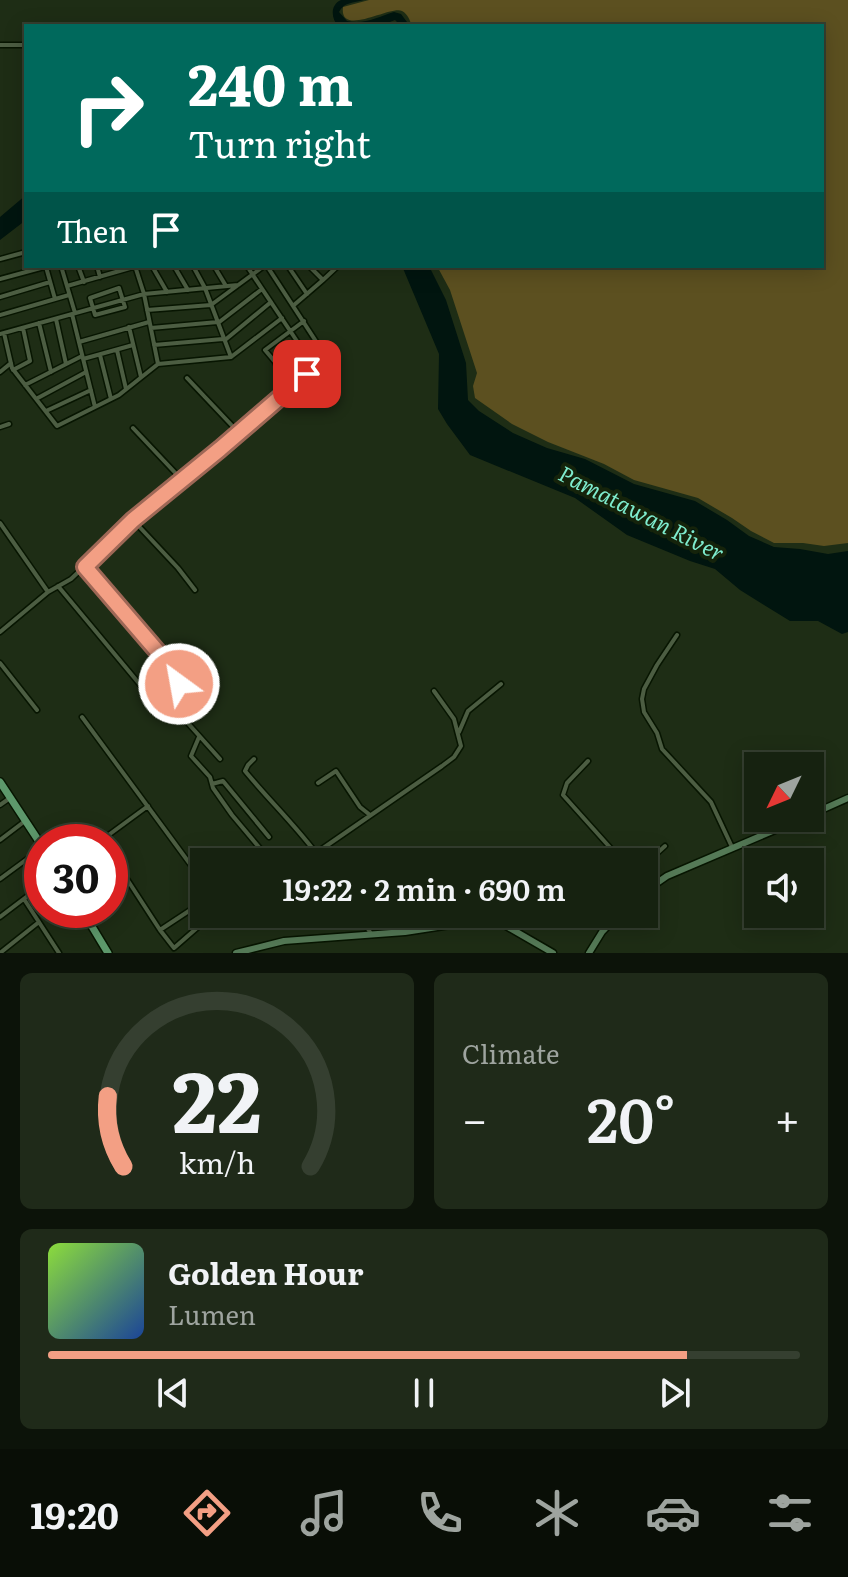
<!DOCTYPE html>
<meta charset="utf-8">
<style>
:root{--surface:#162210;--page:#1f2a19;--text:#f1f3f6;--muted:#9ea49f;--line:#353f30;--accent:#f39f84}
body{margin:0;font-family:Literata,serif;background:var(--page);color:var(--text);height:100vh;display:flex;flex-direction:column;font-size:30px;white-space:nowrap}
*{box-sizing:border-box;margin:0}
p{font-size:26px;color:var(--muted)}
.icon{flex:none;width:44px;height:44px;fill:none;stroke:currentColor;stroke-width:2;stroke-linecap:round;stroke-linejoin:round}
.map{position:relative;height:953px;overflow:hidden}
.drawer{display:flex;flex-direction:column;gap:20px;padding:20px;background:#0c1309;flex:1}
.drawer>*{flex:none}
.guide{position:absolute;left:24px;top:24px;width:800px;height:244px;border-radius:0px;box-shadow:0 4px 20px #0003,0 0 0 2px var(--line);background:#00695c;color:#fff;overflow:hidden}
.needle{width:52px;rotate:227deg}
.tools{position:absolute;left:744px;top:752px;display:grid;gap:16px}
.tools a{display:grid;place-items:center;width:80px;height:80px;border-radius:0px;background:var(--surface);box-shadow:0 4px 20px #0003,0 0 0 2px var(--line);font-size:40px}
.speed{position:absolute;left:24px;top:824px;display:flex;gap:16px;font-size:40px;font-weight:700;text-align:center}
.speed>*{display:grid;place-content:center;width:104px;height:104px;border-radius:50%;background:var(--surface);box-shadow:0 4px 20px #0003,0 0 0 2px var(--line);line-height:1}
.speed .limit{border:12px solid #d22;background:#fff;color:#111}
.pin{position:absolute;display:grid;place-items:center;width:68px;height:68px;color:#fff;margin:-34px;border-radius:16px;box-shadow:0 4px 12px #0006}
.me{position:absolute;width:88px;margin:-44px;rotate:328deg;stroke-linejoin:round;filter:drop-shadow(0 0 6px #0008)}
.turn{display:flex;align-items:center;gap:28px;height:168px;padding:0 32px;font-size:36px}
.turn .icon{width:104px;height:104px;stroke-width:2.5}
.turn b{display:block;font-size:56px;line-height:68px}
.then{display:flex;align-items:center;height:76px;padding:0 32px;background:#0003;gap:16px;font-size:30px}
.big{font-size:60px;font-weight:600;line-height:1.1}
.drawer .card{flex:1;display:flex;flex-direction:column;justify-content:center;gap:12px;min-width:0;padding:0 28px;border-radius:12px;background:var(--page)}
.drawer .dial{align-items:center;gap:0}
.dial svg{height:208px;overflow:visible;fill:none;stroke:var(--line);stroke-width:7;stroke-linecap:round;text-anchor:middle}
.dial text{fill:var(--text);stroke:none}
.song{display:flex;align-items:center;gap:24px}
.cover{width:96px;height:96px;border-radius:12px;background:linear-gradient(135deg,hsl(90 70% 55%),hsl(220 70% 35%))}
.played{height:8px;border-radius:4px;background:linear-gradient(90deg,var(--accent) 85%,var(--line) 85%)}
.keys{display:flex;justify-content:space-around;direction:ltr}
.heat{display:flex;justify-content:space-between;align-items:center;font-size:44px;direction:ltr}
.drawer .tiles{flex:1;display:grid;gap:20px;grid-template-columns:1fr 1fr}
.card:last-child{grid-column:span 2}
.trip{position:absolute;left:190px;top:848px;width:468px;height:80px;border-radius:0px;background:var(--surface);box-shadow:0 4px 20px #0003,0 0 0 2px var(--line);font-weight:600;line-height:80px;text-align:center}
.tabs{display:flex;height:128px;justify-content:space-around;align-items:center;background:#090e06;color:var(--muted)}
.tabs .icon{width:56px;height:56px}
.tabs .on{color:var(--accent)}
.tabs b{font-size:36px;color:var(--text)}
.map>svg:first-child{display:block}
.green{fill:#5c5020}
.water{fill:#01150f}
.lines{fill:none;stroke-linecap:round;stroke-linejoin:round}
.street-casing{stroke:#071501;stroke-width:7}
.secondary-casing{stroke:#071501;stroke-width:9}
.primary-casing{stroke:#071501;stroke-width:10}
.street{stroke:#4c5d42;stroke-width:4}
.secondary{stroke:#557a57;stroke-width:6}
.primary{stroke:#5d986b;stroke-width:7}
.route-casing{stroke:#9e6756;stroke-width:20}
.route{stroke:#f39f84;stroke-width:14}
.labels{text-anchor:middle;dominant-baseline:central;stroke-width:8;stroke-linejoin:round;paint-order:stroke}
.water-label{font-size:22px;font-style:italic;fill:#7eebcd;stroke:#15230b}
</style>
<div class="map">
<svg width="848" height="953" viewBox="0 0 848 953">
<rect width="100%" height="100%" fill="#1e2d15"/>
<path class="green" d="M 369,0 L 848,0 L 848,543 L 824,546 L 803,543 L 774,543 L 751,531 L 732,518 L 698,498 L 634,480 L 604,464 L 548,442 L 512,424 L 475,398 L 473,386 L 477,373 L 450,290 L 437,266 L 822,266 L 822,26 L 412,26 C 410,21 408,14 402,11 C 391,5 339,38 343,7 Z"/>
<path class="water" d="M 341,0 L 364,0 C 353,3 344,2 339,12 L 347,21 C 364,25 378,17 394,12 L 401,14 L 410,26 L 401,26 L 395,20 L 380,26 L 338,26 C 331,18 330,5 341,0 Z
M 26,195 L 26,220 L 0,240 L 0,217 Z
M 402,266 L 429,266 L 446,300 L 466,363 L 468,400 L 479,411 L 513,433 L 547,448 L 585,459 L 634,484 L 695,501 L 727,520 L 749,536 L 774,547 L 800,549 L 828,554 L 848,551 L 848,632 L 842,634 L 818,621 L 790,621 L 740,590 L 715,569 L 690,561 L 627,535 L 575,498 L 470,455 L 447,424 L 438,409 L 439,354 Z"/>
<g class="lines">
<defs>
<path id="street" d="M 0,45 L 26,45
M 0,259 L 26,252
M 61,266 L 75,313
M 78,266 L 84,282
M 97,266 L 100,277
M 135,266 L 144,294 L 158,364
M 152,266 L 167,292
M 174,266 L 188,290
M 214,266 L 226,286
M 247,266 C 267,297 288,327 308,358 L 288,376 L 286,375 L 265,350 L 304,321
M 267,266 L 319,346 L 308,358
M 288,266 L 307,294
M 46,267 L 55,299
M 0,279 L 48,266
M 323,280 L 338,266
M 67,286 L 137,266
M 119,288 L 125,307 L 95,315 L 90,298 Z
M 0,297 L 50,282
M 294,305 L 323,280 L 309,266
M 147,310 L 211,305 L 264,266
M 72,314 L 95,407
M 0,315 L 69,295
M 56,319 L 66,364
M 39,323 L 51,372
M 218,323 L 262,289
M 129,327 L 141,377
M 151,328 L 218,322
M 4,333 L 12,368 L 57,426 L 119,395 L 158,364 L 231,357 L 205,288 L 193,266
M 0,334 L 144,294 L 238,285
M 225,340 L 271,302
M 79,342 L 149,322
M 154,345 L 223,339
M 117,350 L 126,389
M 100,355 L 111,399
M 231,357 L 282,318
M 83,359 L 133,345
M 276,364 L 298,345
M 13,370 L 30,361 L 23,328
M 0,372 L 11,363
M 187,378 L 239,433
M 25,385 L 82,356
M 36,399 L 86,372
M 46,411 L 91,390
M 0,427 L 9,424
M 133,428 L 182,480
M 133,520 L 178,568 L 195,590
M 0,523 L 48,592
M 85,567 L 182,680 L 168,698 L 169,702 L 220,759
M 58,586 L 147,693
M 0,632 L 48,592 L 71,579 L 133,520 L 239,433 L 330,354
M 677,635 L 657,665 L 644,689 L 642,699 L 644,712 L 657,733 L 662,749 L 711,802 L 732,847
M 0,663 L 37,710
M 82,717 L 204,883
M 459,732 L 468,711 L 501,684
M 199,737 L 191,756 L 210,777 L 213,788 L 232,815 L 263,852
M 254,759 L 248,765 L 245,771 C 268,799 294,824 316,853
M 588,761 L 567,783 L 563,795 L 623,862
M 318,783 L 336,771 L 360,807 L 370,815
M 212,784 L 223,781 L 269,837
M 0,805 L 10,798
M 0,840 L 25,821
M 99,842 L 148,806
M 110,853 L 160,930 L 174,948 L 213,914
M 322,862 L 316,853 L 442,766 L 454,757 L 461,746 L 454,719 L 434,691
M 367,862 L 381,854 L 387,862
M 644,865 L 665,846
M 0,879 L 42,848
M 24,899 L 59,953
M 358,914 L 372,935
M 391,914 L 404,931
M 430,914 L 440,926
M 0,917 L 42,885
M 160,930 L 204,901
M 0,953 L 39,922"/>
<path id="secondary" d="M 810,815 L 848,798
M 644,892 L 667,876 L 803,818
M 236,953 L 284,941 L 405,932 L 476,921 L 501,923 L 553,953
M 589,953 L 602,932 L 619,914"/>
<path id="primary" d="M 0,782 L 42,846
M 82,910 L 108,953"/>
</defs>
<use href="#street" class="street-casing"/>
<use href="#secondary" class="secondary-casing"/>
<use href="#primary" class="primary-casing"/>
<use href="#street" class="street"/>
<use href="#secondary" class="secondary"/>
<use href="#primary" class="primary"/>
</g>
<g class="lines">
<defs>
<path id="route" d="M 179,684 L 182,680 L 85,567 L 133,520 L 220,449 L 307,374"/>
</defs>
<use href="#route" class="route-casing"/>
<use href="#route" class="route"/>
</g>
<g class="labels">
<g class="water-label">
<text transform="translate(642 512) rotate(27)">Pamatawan River</text>
</g>
</g>
</svg>
<div class="tools">
<a><svg class="needle" viewBox="-14 -14 28 28"><path d="M0-13l5 13h-10z" fill="#e53935"/><path d="M0 13l5-13h-10z" fill="#9ea49f"/></svg></a>
<a><svg class="icon" aria-label="sound" viewBox="0 0 24 24"><path d="M4 9h4l5-4v14l-5-4H4zM17 9q2 3 0 6"/></svg></a>
</div>
<div class="speed"><div class="limit">30</div></div>
<div class="pin" style="left:307px;top:374px;background:#d93025"><svg class="icon" aria-label="arrive" viewBox="0 0 24 24"><path d="M6 21V4h12l-3 4 3 4H6"/></svg></div>
<svg class="me" style="left:179px;top:684px" viewBox="-20 -20 40 40"><circle r="17" fill="#f39f84" stroke="#fff" stroke-width="3"/><path d="M0-11L8 9 0 5-8 9z" fill="#fff"/></svg>
<div class="trip">19:22 · 2 min · 690 m</div>
<div class="guide">
<div class="turn"><svg class="icon" aria-label="right" viewBox="0 0 24 24"><path d="M7 20v-9h11M14 6l5 5-5 5"/></svg><div><b>240 m</b>Turn right</div></div>
<div class="then">Then<svg class="icon" aria-label="arrive" viewBox="0 0 24 24"><path d="M6 21V4h12l-3 4 3 4H6"/></svg></div>
</div>
</div>
<section class="drawer">
<div class="tiles">
<div class="card dial"><svg viewBox="0 0 100 80">
<path d="M14 69A42 42 0 1 1 86 69"/>
<path d="M14 69A42 42 0 0 1 8 42" stroke="#f39f84"/>
<text x="50" y="56" font-size="32" font-weight="700">22</text>
<text x="50" y="72" font-size="11">km/h</text>
</svg></div>
<div class="card"><p>Climate</p>
<div class="heat"><a>−</a><b class="big">20°</b><a>+</a></div>
</div>
<div class="card">
<div class="song"><i class="cover"></i><div><b>Golden Hour</b><p>Lumen</p></div></div>
<div class="played"></div>
<div class="keys"><svg class="icon" aria-label="previous" viewBox="0 0 24 24"><path d="M18 5L8 12l10 7zM5 5v14"/></svg><svg class="icon" aria-label="pause" viewBox="0 0 24 24"><path d="M8 5v14M16 5v14"/></svg><svg class="icon" aria-label="next" viewBox="0 0 24 24"><path d="M6 5l10 7-10 7zM19 5v14"/></svg></div>
</div>
</div>
</section>
<nav class="tabs">
<b>19:20</b>
<svg class="icon on" aria-label="directions" viewBox="0 0 24 24"><path d="M12 3l9 9-9 9-9-9zM9 14v-3h6M13 9l2 2-2 2"/></svg>
<svg class="icon" aria-label="music" viewBox="0 0 24 24"><path d="M9 18V5l10-2v13"/><circle cx="6" cy="18" r="3"/><circle cx="16" cy="16" r="3"/></svg>
<svg class="icon" aria-label="phone" viewBox="0 0 24 24"><path d="M5 4h4l2 5-3 2q2 4 5 5l2-3 5 2v4C11 20 4 13 5 4z"/></svg>
<svg class="icon" aria-label="climate" viewBox="0 0 24 24"><path d="M12 3v18M4 7l16 10M4 17L20 7"/></svg>
<svg class="icon" aria-label="car" viewBox="0 0 24 24"><path d="M5 17H2v-5l4-1 3-4h7l3 4 3 1v5h-3M9 17h6M6 11h13"/><circle cx="7" cy="17" r="2"/><circle cx="17" cy="17" r="2"/></svg>
<svg class="icon" aria-label="filters" viewBox="0 0 24 24"><path d="M4 7h16M4 17h16"/><circle cx="9" cy="7" r="2"/><circle cx="15" cy="17" r="2"/></svg>
</nav>
